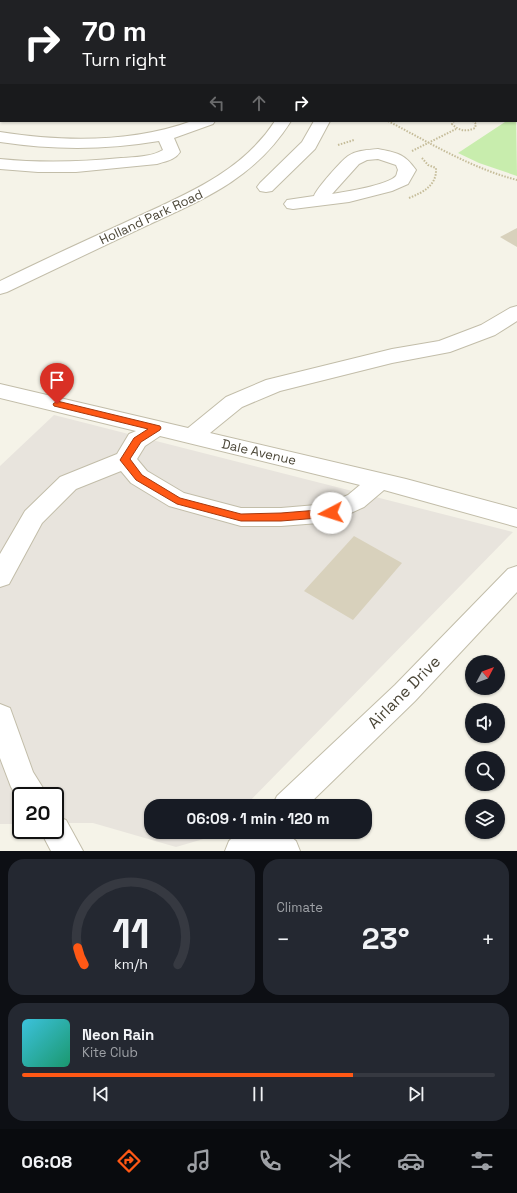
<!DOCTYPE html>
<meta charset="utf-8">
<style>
:root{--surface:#171b24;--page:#242831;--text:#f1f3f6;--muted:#9ea1a6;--line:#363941;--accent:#ff5815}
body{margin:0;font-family:"Space Grotesk",sans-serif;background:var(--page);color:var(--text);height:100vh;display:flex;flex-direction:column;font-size:15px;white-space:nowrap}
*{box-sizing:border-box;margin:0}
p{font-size:13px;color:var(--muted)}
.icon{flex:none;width:22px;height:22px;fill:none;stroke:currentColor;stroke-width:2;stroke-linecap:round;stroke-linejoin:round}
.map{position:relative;height:851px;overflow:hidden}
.side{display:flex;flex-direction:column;gap:8px;padding:8px;background:#0d0f14;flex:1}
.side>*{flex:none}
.hud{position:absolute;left:0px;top:0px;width:517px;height:122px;box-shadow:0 1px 3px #0004;background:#202124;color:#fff;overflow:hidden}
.needle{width:26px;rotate:49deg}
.fabs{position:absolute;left:465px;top:655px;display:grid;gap:8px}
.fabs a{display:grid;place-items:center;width:40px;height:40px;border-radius:50%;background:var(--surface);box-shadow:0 1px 3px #0004;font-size:20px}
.speed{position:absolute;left:12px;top:787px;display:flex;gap:8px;font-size:20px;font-weight:700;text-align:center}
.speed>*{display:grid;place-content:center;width:52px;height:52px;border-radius:50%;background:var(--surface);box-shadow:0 1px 3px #0004;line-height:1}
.speed .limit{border:2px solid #111;border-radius:6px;background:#fff;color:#111}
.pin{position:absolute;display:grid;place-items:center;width:34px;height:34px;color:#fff;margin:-41px -17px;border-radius:50% 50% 50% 0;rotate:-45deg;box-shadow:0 0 4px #0007}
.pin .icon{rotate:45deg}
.me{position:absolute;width:44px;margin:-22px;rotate:265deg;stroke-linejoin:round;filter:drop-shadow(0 0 3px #0008)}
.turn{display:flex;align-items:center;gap:14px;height:84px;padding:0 16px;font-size:18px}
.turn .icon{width:52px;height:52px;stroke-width:2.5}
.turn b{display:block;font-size:28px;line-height:34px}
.lanes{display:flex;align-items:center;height:38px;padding:0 16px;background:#0003;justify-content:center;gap:20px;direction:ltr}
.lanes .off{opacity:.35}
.big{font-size:30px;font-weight:700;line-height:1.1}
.side .tile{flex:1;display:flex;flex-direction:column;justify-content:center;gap:6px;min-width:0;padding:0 14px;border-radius:16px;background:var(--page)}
.side .dial{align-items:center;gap:0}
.dial svg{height:104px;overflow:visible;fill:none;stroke:var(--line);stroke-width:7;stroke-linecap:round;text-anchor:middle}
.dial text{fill:var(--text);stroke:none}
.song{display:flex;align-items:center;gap:12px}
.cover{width:48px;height:48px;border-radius:6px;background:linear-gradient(135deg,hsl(190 70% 55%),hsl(160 70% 35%))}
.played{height:4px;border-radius:2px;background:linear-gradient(90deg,var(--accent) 70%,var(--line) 70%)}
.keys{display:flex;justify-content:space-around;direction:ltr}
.heat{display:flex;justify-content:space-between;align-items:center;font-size:22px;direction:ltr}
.side .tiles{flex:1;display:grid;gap:8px;grid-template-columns:1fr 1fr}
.tile:last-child{grid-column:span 2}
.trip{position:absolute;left:144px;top:799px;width:228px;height:40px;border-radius:16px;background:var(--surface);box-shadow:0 1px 3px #0004;font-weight:700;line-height:40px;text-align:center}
.dock{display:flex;height:64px;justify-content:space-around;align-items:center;background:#090b0e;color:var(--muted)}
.dock .icon{width:28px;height:28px}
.dock .current{color:var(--accent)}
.dock b{font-size:18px;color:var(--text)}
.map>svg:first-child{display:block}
.industrial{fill:#e8e4dd}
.green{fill:#c8edad}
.building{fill:#d8d1bc}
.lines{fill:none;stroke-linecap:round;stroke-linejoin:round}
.minor-casing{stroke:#c2bda9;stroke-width:2}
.path{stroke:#c5bc99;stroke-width:2;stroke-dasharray:1.5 1.5;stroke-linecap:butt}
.minor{fill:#fff;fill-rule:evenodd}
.route{fill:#ff5815;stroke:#a6390e}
.labels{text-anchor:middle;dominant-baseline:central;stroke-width:3;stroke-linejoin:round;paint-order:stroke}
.street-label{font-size:13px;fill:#4a4536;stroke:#fff}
.near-street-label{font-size:16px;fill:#4a4536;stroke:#fff}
</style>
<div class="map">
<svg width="517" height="851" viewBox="0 0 517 851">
<rect width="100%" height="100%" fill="#f5f3e8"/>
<path class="industrial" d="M 54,415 L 513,532 L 245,806 L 151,806 L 151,832 L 220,832 L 217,835 L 176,847 L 93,823 L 55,823 L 55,796 L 21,796 L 21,824 L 0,824 L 0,466 Z"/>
<path class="green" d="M 0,0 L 409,0 L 1,1 L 1,111 Z
M 516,116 L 517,176 L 479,163 L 458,153 L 505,122 L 516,121 Z"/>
<path class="building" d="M 517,228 L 517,247 L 500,237 Z
M 354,536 L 402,563 L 353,620 L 304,591 Z"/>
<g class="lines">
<defs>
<path id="minor" d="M 0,108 L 1,108 L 1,118 L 0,118 Z
M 192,121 L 215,121 L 213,124 L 174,138 L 180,152 C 175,160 166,161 157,164 L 76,172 L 38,172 L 0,169 L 0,159 C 40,163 81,162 121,158 C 135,157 151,157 163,150 L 159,141 C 106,150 53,150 0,142 L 0,132 C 63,142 131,143 192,121 Z
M 275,121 L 291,121 C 252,183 196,202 133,232 C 91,252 49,272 7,292 L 0,294 L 0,281 C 41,261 82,242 124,223 C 179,197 240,175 275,121 Z
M 314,121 L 330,121 L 315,149 L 272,191 L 266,192 L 260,191 L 257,187 L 260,183 L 302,142 Z
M 378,149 C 397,153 404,153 416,170 L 408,184 L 392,191 L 349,202 L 293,209 L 287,208 L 284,204 L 287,200 L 314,196 C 317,188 341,161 348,156 C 357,150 368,150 378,149 ZM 378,159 L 396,165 L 398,170 C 397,172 397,174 396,176 C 388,185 345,192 332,194 L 359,164 L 367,160 Z
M 517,306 L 517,321 L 495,335 L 450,352 L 392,363 L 280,391 L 242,407 L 210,433 L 406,479 L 517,509 L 517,527 L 384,490 L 364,507 L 331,522 L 281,526 L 241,526 L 169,506 L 131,483 L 121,471 L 76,489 L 42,523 L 9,584 L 0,587 L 0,554 L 25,511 L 60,477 L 117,454 L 129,434 L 136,431 L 0,398 L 0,384 L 188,428 L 226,397 L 266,380 L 392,349 L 439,341 L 481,325 L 510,308 ZM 160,436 L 360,485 L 348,495 L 328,504 L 281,508 L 241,508 L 184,493 L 147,471 L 137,459 L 145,446 Z
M 517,566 L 517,592 L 415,701 L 307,806 L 272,806 L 277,796 L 395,685 L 508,569 Z
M 0,704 L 10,708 L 33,772 L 48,796 L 21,796 L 21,803 L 11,787 L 0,758 Z
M 55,816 L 66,820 L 83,851 L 51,851 L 40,830 L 55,830 Z
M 238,832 L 285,832 L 296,841 L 300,851 L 225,851 L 229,841 Z"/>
</defs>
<use href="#minor" class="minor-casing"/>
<path class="path" d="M 160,0 L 162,1
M 176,1 L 179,0
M 388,121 C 430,143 471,168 517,180
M 454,121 L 452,124 C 459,131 466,132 475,128 L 476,124 L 473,121
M 338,145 L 354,140
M 412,151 L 456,129
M 409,198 C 424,192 437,185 436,168 L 428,165 L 422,158"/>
<use href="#minor" class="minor"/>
</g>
<path class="route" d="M 57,401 L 160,426 L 161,428 L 160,430 L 141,442 L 130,459 L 142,475 L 180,498 L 241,514 L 281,513 L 331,509 L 335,510 L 336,513 L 335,516 L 331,517 L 281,521 L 241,521 L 177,504 L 136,480 L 120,460 L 134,438 L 148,429 L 54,406 L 53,404 Z"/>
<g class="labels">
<g class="street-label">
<text transform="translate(151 217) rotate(-25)">Holland Park Road</text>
<text transform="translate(259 452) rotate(13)">Dale Avenue</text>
</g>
<g class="near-street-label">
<text transform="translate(404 692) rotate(-45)">Airlane Drive</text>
</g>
</g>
</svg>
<div class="fabs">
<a><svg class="needle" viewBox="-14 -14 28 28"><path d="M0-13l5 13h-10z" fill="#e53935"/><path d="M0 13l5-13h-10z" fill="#9ea1a6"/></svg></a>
<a><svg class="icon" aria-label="sound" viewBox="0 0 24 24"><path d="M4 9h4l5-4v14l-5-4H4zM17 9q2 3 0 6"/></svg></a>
<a><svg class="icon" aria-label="search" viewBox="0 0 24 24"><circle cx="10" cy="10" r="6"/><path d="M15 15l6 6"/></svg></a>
<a><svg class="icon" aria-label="layers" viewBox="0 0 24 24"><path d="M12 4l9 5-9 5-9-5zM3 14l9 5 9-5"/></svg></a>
</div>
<div class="speed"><div class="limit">20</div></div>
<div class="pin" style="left:57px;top:404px;background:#d93025"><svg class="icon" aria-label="arrive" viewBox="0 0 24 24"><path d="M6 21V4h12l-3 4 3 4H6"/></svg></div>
<svg class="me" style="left:331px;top:513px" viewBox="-20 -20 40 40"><circle r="19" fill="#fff"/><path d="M0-13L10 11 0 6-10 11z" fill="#ff5815"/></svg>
<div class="trip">06:09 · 1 min · 120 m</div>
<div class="hud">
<div class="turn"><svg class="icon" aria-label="right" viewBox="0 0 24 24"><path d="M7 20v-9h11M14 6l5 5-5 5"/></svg><div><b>70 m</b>Turn right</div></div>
<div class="lanes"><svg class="icon off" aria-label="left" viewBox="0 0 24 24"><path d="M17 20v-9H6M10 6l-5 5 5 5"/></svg><svg class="icon off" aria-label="ahead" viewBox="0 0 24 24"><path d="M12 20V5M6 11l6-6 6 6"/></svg><svg class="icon" aria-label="right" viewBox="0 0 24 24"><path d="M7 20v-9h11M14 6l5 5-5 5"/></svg></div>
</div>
</div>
<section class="side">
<div class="tiles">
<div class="tile dial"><svg viewBox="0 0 100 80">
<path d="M14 69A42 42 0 1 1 86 69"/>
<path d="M14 69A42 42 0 0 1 9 56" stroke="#ff5815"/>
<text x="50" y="56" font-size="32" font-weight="700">11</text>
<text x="50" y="72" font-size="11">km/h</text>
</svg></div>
<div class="tile"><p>Climate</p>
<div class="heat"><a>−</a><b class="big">23°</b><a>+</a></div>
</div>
<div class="tile">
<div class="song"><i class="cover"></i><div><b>Neon Rain</b><p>Kite Club</p></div></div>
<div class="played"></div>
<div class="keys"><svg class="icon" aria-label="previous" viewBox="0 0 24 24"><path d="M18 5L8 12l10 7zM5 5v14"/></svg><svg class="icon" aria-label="pause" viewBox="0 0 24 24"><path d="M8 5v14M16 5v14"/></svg><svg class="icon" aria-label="next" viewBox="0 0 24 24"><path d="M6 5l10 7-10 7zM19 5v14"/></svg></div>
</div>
</div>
</section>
<nav class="dock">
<b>06:08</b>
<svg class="icon current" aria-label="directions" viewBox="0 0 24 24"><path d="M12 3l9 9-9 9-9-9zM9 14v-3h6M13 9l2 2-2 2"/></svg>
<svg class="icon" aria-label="music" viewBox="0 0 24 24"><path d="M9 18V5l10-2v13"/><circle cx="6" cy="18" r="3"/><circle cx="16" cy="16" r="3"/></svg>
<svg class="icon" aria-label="phone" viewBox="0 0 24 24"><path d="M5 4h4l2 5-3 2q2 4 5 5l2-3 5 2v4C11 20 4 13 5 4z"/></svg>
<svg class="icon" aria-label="climate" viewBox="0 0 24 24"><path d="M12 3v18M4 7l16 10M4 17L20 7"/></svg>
<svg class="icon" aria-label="car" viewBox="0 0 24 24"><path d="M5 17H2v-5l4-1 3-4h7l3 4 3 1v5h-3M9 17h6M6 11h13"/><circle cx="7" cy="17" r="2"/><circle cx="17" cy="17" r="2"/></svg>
<svg class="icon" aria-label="filters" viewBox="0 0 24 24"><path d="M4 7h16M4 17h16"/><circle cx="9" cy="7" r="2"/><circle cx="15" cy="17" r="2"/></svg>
</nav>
